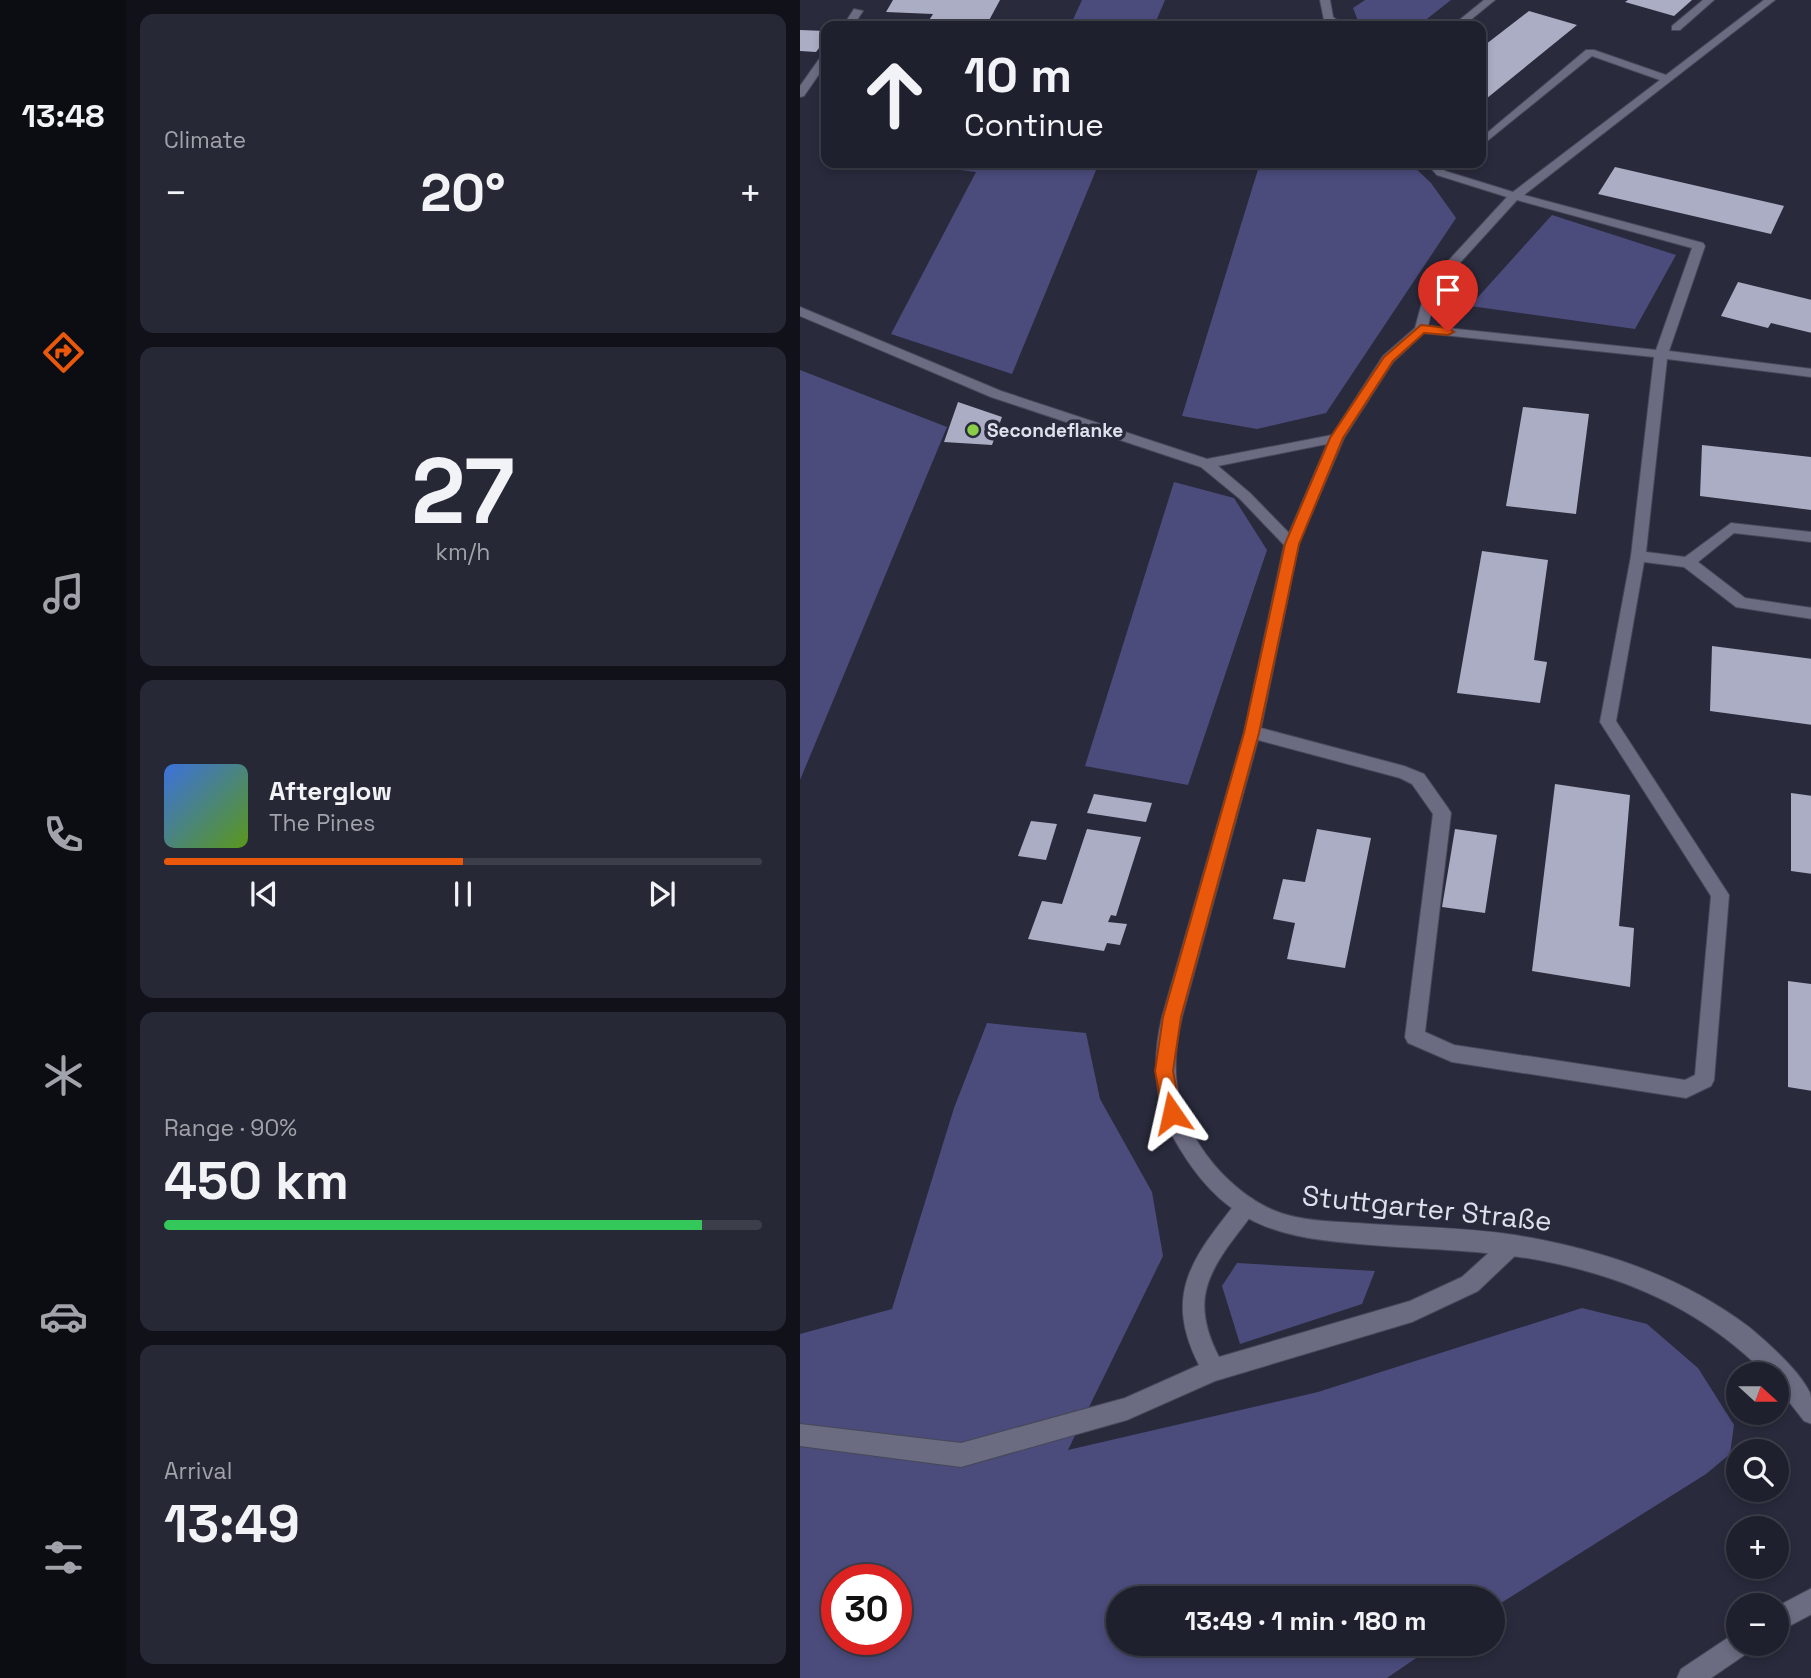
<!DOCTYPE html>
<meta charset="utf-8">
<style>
:root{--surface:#1f202d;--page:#272835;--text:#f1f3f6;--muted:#a1a3aa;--line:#3c3e49;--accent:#ea580c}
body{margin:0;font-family:"Space Grotesk",sans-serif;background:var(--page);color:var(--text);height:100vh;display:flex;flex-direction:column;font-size:26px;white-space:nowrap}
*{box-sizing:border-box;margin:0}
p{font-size:23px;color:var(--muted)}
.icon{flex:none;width:38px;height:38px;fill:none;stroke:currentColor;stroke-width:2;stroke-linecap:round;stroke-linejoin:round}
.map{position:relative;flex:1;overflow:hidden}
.details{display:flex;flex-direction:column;gap:14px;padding:14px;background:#111219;width:674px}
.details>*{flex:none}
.hud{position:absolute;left:21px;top:21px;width:665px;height:147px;border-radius:14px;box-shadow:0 4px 10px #0003,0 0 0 2px var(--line);background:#1f202d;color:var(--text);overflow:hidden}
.needle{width:46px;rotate:111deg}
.controls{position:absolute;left:926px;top:1362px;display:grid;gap:14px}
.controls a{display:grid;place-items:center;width:63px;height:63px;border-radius:50%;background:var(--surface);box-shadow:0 4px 10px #0003,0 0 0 2px var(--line);font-size:35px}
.speed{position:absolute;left:21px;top:1564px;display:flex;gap:14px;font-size:35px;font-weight:700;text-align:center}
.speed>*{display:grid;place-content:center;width:91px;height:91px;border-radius:50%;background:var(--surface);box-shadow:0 4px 10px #0003,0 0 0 2px var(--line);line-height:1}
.speed .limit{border:10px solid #d22;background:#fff;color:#111}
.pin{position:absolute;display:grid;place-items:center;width:60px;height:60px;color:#fff;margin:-72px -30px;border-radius:50% 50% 50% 0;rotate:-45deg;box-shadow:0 0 7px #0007}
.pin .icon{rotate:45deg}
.me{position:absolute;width:77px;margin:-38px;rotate:349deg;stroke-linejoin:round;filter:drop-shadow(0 0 5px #0008)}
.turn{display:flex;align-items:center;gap:24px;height:147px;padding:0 28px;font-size:32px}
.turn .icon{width:91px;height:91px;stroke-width:2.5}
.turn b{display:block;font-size:49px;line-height:60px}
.big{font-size:52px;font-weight:800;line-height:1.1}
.details .card{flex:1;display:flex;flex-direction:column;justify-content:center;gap:10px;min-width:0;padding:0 24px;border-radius:14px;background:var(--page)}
.details .dial{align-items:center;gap:0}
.dial b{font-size:91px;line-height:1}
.song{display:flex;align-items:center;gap:21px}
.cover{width:84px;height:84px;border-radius:10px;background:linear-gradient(135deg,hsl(220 70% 55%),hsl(90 70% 35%))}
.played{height:7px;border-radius:4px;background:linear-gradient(90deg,var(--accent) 50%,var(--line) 50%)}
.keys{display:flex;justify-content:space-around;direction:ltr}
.heat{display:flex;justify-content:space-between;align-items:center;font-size:38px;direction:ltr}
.charge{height:10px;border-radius:5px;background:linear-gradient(90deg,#34c759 90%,var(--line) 0)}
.trip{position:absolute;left:306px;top:1586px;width:399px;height:70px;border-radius:35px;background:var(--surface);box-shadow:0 4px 10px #0003,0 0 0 2px var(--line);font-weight:800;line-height:70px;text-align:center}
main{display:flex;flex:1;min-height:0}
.tab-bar{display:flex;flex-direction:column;width:126px;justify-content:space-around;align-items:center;background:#0c0d12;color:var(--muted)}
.tab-bar .icon{width:49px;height:49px}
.tab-bar .active{color:var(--accent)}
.tab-bar b{font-size:32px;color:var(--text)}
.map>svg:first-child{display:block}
.green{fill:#4b4c7c;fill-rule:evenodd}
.building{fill:#abadc4}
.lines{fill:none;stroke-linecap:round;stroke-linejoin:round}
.lane-casing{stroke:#474858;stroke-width:2}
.street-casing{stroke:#474858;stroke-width:2}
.secondary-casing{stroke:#474858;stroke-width:2}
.lane{fill:#6b6c82;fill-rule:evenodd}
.street{fill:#6b6c82;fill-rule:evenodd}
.secondary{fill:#6b6c82;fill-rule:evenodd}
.route{fill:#ea580c;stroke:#983908;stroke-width:2}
.poi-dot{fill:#8ace47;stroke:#292a3c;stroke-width:2.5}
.labels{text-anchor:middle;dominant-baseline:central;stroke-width:7;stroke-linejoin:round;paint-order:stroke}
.far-poi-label{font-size:19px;font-weight:bold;fill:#dfe0ed;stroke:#292a3c;text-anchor:start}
.near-street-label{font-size:28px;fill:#dfe0ed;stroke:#292a3c}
</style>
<main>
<nav class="tab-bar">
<b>13:48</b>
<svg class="icon active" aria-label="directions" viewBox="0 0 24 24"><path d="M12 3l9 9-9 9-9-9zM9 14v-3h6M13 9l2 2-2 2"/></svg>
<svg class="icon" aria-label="music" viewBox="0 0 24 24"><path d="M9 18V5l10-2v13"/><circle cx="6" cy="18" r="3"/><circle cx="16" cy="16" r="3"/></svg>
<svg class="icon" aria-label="phone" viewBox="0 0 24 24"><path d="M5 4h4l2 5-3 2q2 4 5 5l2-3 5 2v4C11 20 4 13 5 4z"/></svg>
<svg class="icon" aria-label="climate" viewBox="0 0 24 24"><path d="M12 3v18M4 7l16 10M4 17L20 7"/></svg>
<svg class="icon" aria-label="car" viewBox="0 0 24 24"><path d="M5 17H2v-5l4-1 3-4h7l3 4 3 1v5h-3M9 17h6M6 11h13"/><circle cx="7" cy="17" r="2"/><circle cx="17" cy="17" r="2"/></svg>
<svg class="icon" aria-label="filters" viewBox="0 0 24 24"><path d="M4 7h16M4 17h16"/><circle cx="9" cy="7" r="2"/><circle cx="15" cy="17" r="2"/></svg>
</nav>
<section class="details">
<div class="card"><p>Climate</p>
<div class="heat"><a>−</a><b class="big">20°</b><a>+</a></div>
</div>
<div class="card dial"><b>27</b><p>km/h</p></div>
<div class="card">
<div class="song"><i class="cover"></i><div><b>Afterglow</b><p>The Pines</p></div></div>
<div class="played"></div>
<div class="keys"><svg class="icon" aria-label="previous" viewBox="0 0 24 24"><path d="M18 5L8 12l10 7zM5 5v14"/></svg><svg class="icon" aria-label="pause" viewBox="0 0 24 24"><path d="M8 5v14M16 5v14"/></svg><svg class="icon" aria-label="next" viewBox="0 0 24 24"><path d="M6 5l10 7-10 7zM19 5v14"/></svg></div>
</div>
<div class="card"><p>Range · 90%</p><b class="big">450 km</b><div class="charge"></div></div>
<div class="card"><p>Arrival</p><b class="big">13:49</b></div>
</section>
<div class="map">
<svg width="1012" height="1678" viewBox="0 0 1012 1678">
<rect width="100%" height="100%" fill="#292a3c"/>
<path class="green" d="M 282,0 L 365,0 L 354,26 L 270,26 Z
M 565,0 L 651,0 L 618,26 L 560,26 L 553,8 Z
M 103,163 L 299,163 L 212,374 L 91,334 L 176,172 Z
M 460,163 L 610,163 L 631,183 L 656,218 L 526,413 L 457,429 L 382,416 Z
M 752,215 L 876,255 L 835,329 L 670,306 Z
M 0,370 L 147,427 L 0,780 Z
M 374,482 L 434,498 L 467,550 L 388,785 L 285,766 Z
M 187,1023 L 286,1033 L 300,1099 L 352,1192 L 363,1256 L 268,1450 L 518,1392 L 782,1308 L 847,1324 L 898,1368 L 934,1425 L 930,1454 L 906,1474 L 693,1608 L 693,1598 L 318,1598 L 318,1643 L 638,1643 L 587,1678 L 0,1678 L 0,1334 L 92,1309 L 154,1108 ZM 37,1580 L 96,1580 L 96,1640 L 37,1640 Z
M 437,1263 L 575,1271 L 562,1304 L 440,1344 L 422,1286 Z"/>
<path class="building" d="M 93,0 L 200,0 L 186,26 L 128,22 L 133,14 L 86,12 Z
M 828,0 L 892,0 L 874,16 L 825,2 Z
M 729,11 L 777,25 L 681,103 L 681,48 Z
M 0,30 L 26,31 L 26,39 L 16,52 L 0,51 Z
M 815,167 L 984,206 L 971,234 L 798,194 Z
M 938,282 L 1012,300 L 1012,333 L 971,323 L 968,328 L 921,316 Z
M 158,402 L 202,417 L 192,445 L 144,442 Z
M 723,407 L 789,414 L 776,514 L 706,506 Z
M 902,445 L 1012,457 L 1012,510 L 900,496 Z
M 682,551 L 748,560 L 734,660 L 747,662 L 740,703 L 657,693 Z
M 912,646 L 1012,659 L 1012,725 L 910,711 Z
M 755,784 L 830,795 L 819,926 L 834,928 L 830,987 L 732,971 Z
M 991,793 L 1012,796 L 1012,874 L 991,871 Z
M 294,794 L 352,803 L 346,822 L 287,813 Z
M 231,821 L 257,824 L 246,860 L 218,856 Z
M 287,829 L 341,837 L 316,916 L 311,915 L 308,922 L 327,924 L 320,945 L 307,943 L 304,951 L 228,939 L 242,901 L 262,904 Z
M 517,829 L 571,838 L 545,968 L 487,959 L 495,923 L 473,919 L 483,879 L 505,882 Z
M 655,829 L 697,835 L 685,913 L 642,907 Z
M 988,981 L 1012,984 L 1012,1091 L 988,1087 Z"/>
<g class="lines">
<defs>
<path id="lane" d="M 520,0 L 530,0 L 533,17 L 545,26 L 534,26 L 524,20 Z
M 684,0 L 695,0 L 663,26 L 652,26 Z
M 903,0 L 914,0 L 880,30 L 872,30 L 872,26 Z
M 964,0 L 975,0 L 724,195 L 903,243 L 905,246 L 869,351 L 1012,369 L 1012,377 L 867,359 L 846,552 L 885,557 L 931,523 L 1012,532 L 1012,542 L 934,533 L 898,562 L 945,598 L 1012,608 L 1012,619 L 936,607 L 884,567 L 844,562 L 816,721 L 929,895 L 914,1080 L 911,1086 L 886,1098 L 652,1062 L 608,1043 L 605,1037 L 633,814 L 612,784 L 600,778 L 458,740 L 382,1017 L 379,1023 L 372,1025 L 365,1023 L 362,1017 L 444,732 L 484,545 L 440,499 L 401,467 L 191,397 L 0,316 L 0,307 L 201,391 L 407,459 L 532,435 L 583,356 L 615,328 L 627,284 L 707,197 L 637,175 L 626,163 L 638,163 L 645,171 L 713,192 L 860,80 L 792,56 L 681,146 L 681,138 L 786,50 L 794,50 L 866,75 ZM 717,200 L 892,248 L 856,350 L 628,326 L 637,288 ZM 624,333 L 854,357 L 831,556 L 800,722 L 911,896 L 895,1075 L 885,1080 L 654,1045 L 625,1032 L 651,813 L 648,808 L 624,774 L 604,766 L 461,728 L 499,544 L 544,438 L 593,362 ZM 527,444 L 489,533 L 450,493 L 418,466 Z
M 54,9 L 63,11 L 53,26 L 43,26 Z
M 26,54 L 26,64 L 4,96 L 0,97 L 0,86 L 22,55 Z
M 446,1196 L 453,1199 L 456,1206 C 451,1218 442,1227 435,1237 C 402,1280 394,1308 419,1357 L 610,1301 L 662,1277 L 705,1238 L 712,1235 L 719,1238 L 723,1245 L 719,1252 L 678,1291 L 612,1322 L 415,1381 L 327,1420 L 161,1467 L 0,1446 L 0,1424 L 161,1443 L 325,1398 L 399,1365 C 362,1293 394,1256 439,1199 Z"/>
<path id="street" d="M 372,1009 L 379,1011 L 382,1017 C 371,1063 373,1103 399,1144 C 416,1171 443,1197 473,1210 C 499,1221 528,1221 556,1223 C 608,1227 663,1227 715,1235 C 799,1249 880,1275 949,1327 C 967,1342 1000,1371 1010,1393 C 1012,1400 1012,1415 1012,1424 L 1004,1421 L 976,1385 L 976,1374 L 966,1374 C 907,1315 839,1282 758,1264 C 701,1251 642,1250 584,1246 C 493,1239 432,1235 380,1149 C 354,1107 351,1064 362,1017 L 365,1011 Z"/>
<path id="secondary" d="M 1012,1588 L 1012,1614 L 976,1633 L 976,1607 Z
M 938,1631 L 938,1643 L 952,1643 L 949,1652 L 911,1678 L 877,1678 L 881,1669 Z"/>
</defs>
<use href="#lane" class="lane-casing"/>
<use href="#street" class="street-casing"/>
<use href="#secondary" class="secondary-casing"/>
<use href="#lane" class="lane"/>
<use href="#street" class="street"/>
<use href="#secondary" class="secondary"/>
</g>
<path class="route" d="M 621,325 L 648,328 L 654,332 L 648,335 L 624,333 L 593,361 L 543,438 L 499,544 L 459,733 L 381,1017 L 373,1071 L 381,1113 L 379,1119 L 372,1121 L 366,1119 L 363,1113 L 355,1071 L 363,1017 L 444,733 L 485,544 L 530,438 L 584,357 Z"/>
<circle class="poi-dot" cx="173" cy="430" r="7"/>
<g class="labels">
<g class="far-poi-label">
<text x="187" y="430">Secondeflanke</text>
</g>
<g class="near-street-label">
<text transform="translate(627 1208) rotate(6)">Stuttgarter Straße</text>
</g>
</g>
</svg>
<div class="controls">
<a><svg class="needle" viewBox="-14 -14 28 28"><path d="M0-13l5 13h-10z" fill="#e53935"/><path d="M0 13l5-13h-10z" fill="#a1a3aa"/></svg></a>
<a><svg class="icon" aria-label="search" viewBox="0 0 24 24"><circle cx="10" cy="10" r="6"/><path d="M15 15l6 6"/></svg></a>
<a>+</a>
<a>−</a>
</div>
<div class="speed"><div class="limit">30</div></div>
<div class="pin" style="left:648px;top:332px;background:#d93025"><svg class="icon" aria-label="arrive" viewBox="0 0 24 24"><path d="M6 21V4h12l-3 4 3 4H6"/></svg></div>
<svg class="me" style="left:372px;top:1113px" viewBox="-20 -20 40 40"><path d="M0-17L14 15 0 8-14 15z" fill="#ea580c" stroke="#fff" stroke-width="4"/></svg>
<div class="trip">13:49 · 1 min · 180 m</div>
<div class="hud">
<div class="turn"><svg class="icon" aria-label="ahead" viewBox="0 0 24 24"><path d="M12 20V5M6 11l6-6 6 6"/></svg><div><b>10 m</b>Continue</div></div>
</div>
</div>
</main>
